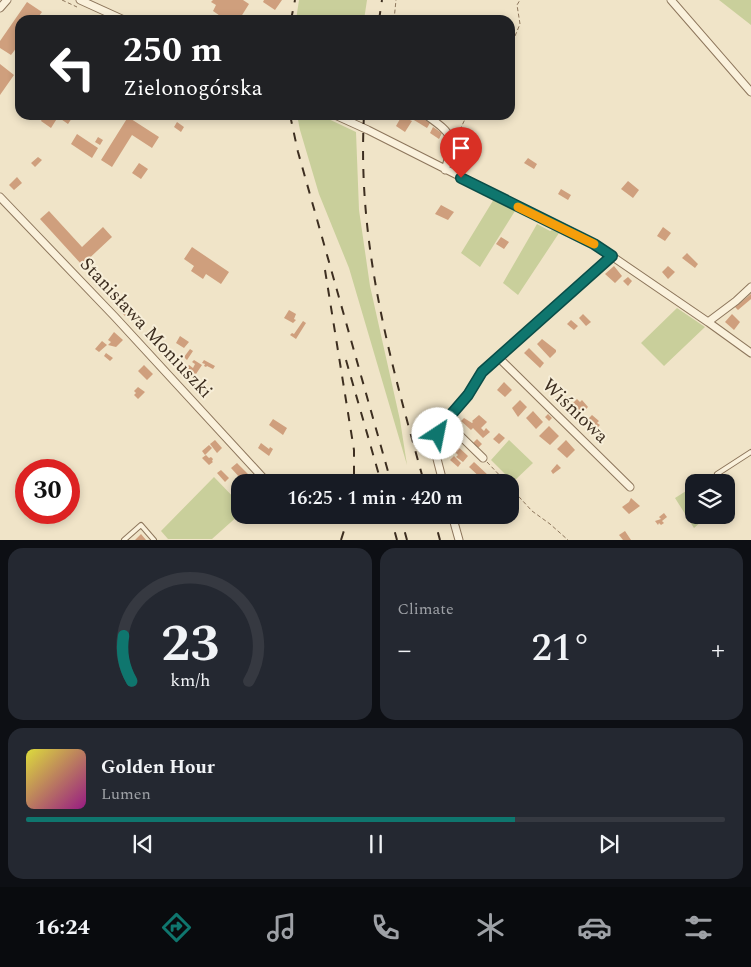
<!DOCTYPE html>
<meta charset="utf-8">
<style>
:root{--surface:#171b24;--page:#242831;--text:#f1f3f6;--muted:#9ea1a6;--line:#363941;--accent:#0f766e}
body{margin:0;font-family:Spectral,serif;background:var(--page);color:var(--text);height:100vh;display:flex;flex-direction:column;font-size:19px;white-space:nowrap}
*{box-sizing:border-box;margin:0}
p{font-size:16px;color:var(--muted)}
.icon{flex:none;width:28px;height:28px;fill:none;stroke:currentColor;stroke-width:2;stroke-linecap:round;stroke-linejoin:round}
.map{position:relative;height:540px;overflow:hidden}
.details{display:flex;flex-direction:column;gap:8px;padding:8px;background:#0d0f14;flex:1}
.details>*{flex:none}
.guide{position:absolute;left:15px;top:15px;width:500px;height:105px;border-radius:15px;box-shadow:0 2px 8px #0003;background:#202124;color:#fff;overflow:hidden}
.tools{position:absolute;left:685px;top:474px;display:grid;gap:10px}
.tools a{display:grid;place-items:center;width:50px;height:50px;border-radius:10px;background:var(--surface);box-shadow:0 2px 8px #0003;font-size:25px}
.speed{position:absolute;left:15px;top:459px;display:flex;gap:10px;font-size:25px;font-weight:700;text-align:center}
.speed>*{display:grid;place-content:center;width:65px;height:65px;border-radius:50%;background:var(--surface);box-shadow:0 2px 8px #0003;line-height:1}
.speed .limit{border:8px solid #d22;background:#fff;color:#111}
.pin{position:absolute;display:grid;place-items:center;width:42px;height:42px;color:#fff;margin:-51px -21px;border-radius:50% 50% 50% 0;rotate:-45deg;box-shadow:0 0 5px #0007}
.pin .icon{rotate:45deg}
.me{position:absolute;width:55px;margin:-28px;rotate:34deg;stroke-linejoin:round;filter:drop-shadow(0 0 4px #0008)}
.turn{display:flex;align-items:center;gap:18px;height:105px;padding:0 25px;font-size:22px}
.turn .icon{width:65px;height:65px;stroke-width:2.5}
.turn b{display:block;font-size:35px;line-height:42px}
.big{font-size:38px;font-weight:600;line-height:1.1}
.details .card{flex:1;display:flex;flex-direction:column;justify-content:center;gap:8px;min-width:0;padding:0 18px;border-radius:15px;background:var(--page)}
.details .dial{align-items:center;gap:0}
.dial svg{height:130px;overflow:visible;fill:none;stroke:var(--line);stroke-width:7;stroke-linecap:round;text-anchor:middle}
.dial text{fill:var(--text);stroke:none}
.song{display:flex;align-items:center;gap:15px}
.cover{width:60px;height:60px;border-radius:8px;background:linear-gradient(135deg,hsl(60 70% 55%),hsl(310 70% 35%))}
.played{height:5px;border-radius:2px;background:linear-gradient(90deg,var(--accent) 70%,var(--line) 70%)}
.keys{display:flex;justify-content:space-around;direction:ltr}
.heat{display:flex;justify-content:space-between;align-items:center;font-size:28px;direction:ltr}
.details .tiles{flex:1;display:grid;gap:8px;grid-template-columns:1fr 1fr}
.card:last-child{grid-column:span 2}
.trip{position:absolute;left:231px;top:474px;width:288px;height:50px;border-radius:15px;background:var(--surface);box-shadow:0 2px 8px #0003;font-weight:600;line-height:50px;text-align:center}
.dock{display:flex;height:80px;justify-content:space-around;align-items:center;background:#090b0e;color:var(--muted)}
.dock .icon{width:35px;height:35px}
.dock .on{color:var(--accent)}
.dock b{font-size:22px;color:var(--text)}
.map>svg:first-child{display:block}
.green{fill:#c9cf9b}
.building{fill:#cf9f7d}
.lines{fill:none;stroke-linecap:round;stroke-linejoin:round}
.lane-casing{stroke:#8d765c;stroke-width:6}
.street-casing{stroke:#8d765c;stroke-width:9}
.path{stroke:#8d765c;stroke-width:1;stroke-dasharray:4 2.5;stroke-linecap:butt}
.lane{stroke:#faf1dc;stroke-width:4}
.street{stroke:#faf1dc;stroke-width:7}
.rail{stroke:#3d2e20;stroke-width:2;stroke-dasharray:9 9;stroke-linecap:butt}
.route-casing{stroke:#0a4d48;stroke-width:12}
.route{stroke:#0f766e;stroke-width:9}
.slow{stroke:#f59e0b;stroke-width:9}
.labels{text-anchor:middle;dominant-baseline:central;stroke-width:4;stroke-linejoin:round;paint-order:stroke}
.street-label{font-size:19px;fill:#3d2e20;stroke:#f7eed8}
</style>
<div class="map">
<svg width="751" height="540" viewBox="0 0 751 540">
<rect width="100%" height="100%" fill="#f0e4c8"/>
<path class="green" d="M 299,0 L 367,0 L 364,20 L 296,20 Z
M 719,0 L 751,0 L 751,25 Z
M 297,115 L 320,115 L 356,132 L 359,210 L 370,286 L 400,420 L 407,465 L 349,268 L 319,194 L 300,130 Z
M 494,199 L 515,211 L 480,267 L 461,253 Z
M 537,224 L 550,231 L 552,230 L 559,233 L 518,295 L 503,283 Z
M 677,308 L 705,327 L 664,366 L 641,343 Z
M 509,440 L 533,463 L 513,482 L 491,460 Z
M 715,473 L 721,482 L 699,482 Z
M 214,477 L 240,504 L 240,514 L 212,539 L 168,539 L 161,531 Z
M 694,486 L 694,515 L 709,515 L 694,528 L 675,498 Z"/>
<path class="building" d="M 213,0 L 243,0 L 249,4 L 239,20 L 226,20 L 213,11 L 216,5 L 211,2 Z
M 264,0 L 282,0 L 275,10 L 263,2 Z
M 27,2 L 42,12 L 36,20 L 20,20 L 20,43 L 11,55 L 0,48 L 0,41 Z
M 0,64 L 14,75 L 0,95 Z
M 44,115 L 74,115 L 68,124 L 58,117 L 51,128 L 41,121 Z
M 406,115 L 417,115 L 430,123 L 427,128 L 409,117 L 408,119 L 412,121 L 405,132 L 396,126 L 400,119 L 402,120 Z
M 128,117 L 159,137 L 152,148 L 132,135 L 112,167 L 101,160 Z
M 177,122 L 184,127 L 181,132 L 174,127 Z
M 433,127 L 442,133 L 439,139 L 430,133 Z
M 77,134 L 98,148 L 92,158 L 71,144 Z
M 98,137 L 103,140 L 100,145 L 95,142 Z
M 38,157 L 42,160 L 35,167 L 31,163 Z
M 528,158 L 537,164 L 534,169 L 524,163 Z
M 139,163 L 148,169 L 141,179 L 132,173 Z
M 17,177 L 22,183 L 14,190 L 9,185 Z
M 628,181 L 639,190 L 633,198 L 621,189 Z
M 561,189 L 571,195 L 568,200 L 558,194 Z
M 441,205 L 454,212 L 448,220 L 435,214 Z
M 49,211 L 82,247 L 103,227 L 112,237 L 82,265 L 40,219 Z
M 663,227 L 671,233 L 665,241 L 657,236 Z
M 501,237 L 509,242 L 504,249 L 496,244 Z
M 192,247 L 229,272 L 221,284 L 206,274 L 203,279 L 191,271 L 194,266 L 184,259 Z
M 687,253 L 698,264 L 695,268 L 682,258 Z
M 614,266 L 622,276 L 615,283 L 605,274 Z
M 668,266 L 675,272 L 668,279 L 662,272 Z
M 628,277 L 632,281 L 628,286 L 623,281 Z
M 751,294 L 751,299 L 738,310 L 735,307 Z
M 126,308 L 132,314 L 127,318 L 121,312 Z
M 289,310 L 296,314 L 294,319 L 296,320 L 293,323 L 284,318 Z
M 583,314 L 591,322 L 586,326 L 579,318 Z
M 732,314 L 740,322 L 734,330 L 725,322 Z
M 571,320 L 578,326 L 574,330 L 567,324 Z
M 303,321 L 306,323 L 296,339 L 290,335 L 292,333 L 294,334 Z
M 114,332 L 123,340 L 116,347 L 108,345 L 111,342 L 108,340 Z
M 180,336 L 189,342 L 184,348 L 176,343 Z
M 542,339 L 556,350 L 556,352 L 550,358 L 537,344 Z
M 102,341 L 107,345 L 99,352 L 95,349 Z
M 529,348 L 544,363 L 540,368 L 524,353 Z
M 190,349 L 193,351 L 187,360 L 184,357 Z
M 106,353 L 113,358 L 110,361 L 104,356 Z
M 194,360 L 202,365 L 194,377 L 185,371 L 189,365 L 193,368 L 195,364 L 192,362 Z
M 204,360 L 215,366 L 213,369 L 207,366 L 206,367 L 204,366 L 205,364 L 202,363 Z
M 144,365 L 153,374 L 147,380 L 138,371 Z
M 504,382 L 512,390 L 505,397 L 497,390 Z
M 138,387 L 145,392 L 138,399 L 134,395 L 136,393 L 134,391 Z
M 577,399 L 580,402 L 582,400 L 588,407 L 579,416 L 575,413 L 576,412 L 569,407 Z
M 520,400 L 527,407 L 518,417 L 512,408 Z
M 533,411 L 543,422 L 536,429 L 526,418 Z
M 548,414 L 552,418 L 549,421 L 545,417 Z
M 479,415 L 487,422 L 481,428 L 484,431 L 486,428 L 490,432 L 483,438 L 473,428 L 471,430 L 461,421 L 464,418 L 472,423 L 473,422 L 472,421 Z
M 592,415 L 599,421 L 597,423 L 600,425 L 594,431 L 585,422 Z
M 273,419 L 287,428 L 283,435 L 269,425 Z
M 549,426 L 559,436 L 550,445 L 539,436 Z
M 499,433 L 505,438 L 499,444 L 493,439 Z
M 477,439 L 482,444 L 478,448 L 473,443 Z
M 215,440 L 222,448 L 217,453 L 210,444 Z
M 566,440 L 575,450 L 567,458 L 557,449 Z
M 261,443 L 269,449 L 270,447 L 273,449 L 269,456 L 258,448 Z
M 454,443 L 468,456 L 463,462 L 456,457 L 458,455 L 450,447 Z
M 209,445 L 212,448 L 205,455 L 202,451 Z
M 206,455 L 209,458 L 211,457 L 213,459 L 212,461 L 213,462 L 209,465 L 202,458 Z
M 454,456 L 461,463 L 458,467 L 450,460 Z
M 474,462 L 489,476 L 484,481 L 469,467 Z
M 237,463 L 248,474 L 242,480 L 231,468 Z
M 557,464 L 561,468 L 553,474 L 551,471 Z
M 221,470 L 229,478 L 225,482 L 217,473 Z
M 240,487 L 240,496 L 239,497 L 234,493 Z
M 631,498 L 640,506 L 629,514 L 622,507 L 629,502 Z
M 664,513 L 667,517 L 662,521 L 664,523 L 661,525 L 659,523 L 658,525 L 655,521 L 661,519 L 659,517 Z
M 625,531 L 631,540 L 623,540 L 619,535 Z
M 141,534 L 146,540 L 135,540 Z"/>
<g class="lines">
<defs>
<path id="lane" d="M 717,474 L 751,452
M 124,540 L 141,525 L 154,540"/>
<path id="street" d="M 80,0 L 124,20
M 671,0 L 751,92
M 0,8 L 7,0
M 335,115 L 368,130 L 594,244 L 708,322 L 751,353
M 426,115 C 454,135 455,137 445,170
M 0,197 L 115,317 L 267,482
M 708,322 L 736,301 L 751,287
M 498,357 L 630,487
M 445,421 L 483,458
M 443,482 L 436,455 L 435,443 L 438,434 L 443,424 L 467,395 L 482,372 L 612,256
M 452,515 L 459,540"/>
</defs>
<use href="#lane" class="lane-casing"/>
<use href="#street" class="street-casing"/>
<path class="path" d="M 62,0 L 77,7
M 394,20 L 396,0
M 510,48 L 520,24 L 517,5 L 520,0
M 457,136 L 467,115
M 487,462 L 506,482
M 510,487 L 532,511 L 550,524 L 568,540"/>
<use href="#lane" class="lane"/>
<use href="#street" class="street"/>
<path class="rail" d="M 291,20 L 295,0
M 379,20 L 382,0
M 290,115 L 298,152 L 391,482
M 364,115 C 357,244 390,360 424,482
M 325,270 L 354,450 L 354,482
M 346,360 L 381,482
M 390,515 L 397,540
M 400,515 L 407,540
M 433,515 L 440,540
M 341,540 L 349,515"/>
</g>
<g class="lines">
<defs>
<path id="route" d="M 438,434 L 443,424 L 468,395 L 482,372 L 612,256 L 594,244 L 461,178"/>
</defs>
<use href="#route" class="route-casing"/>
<use href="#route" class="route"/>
<path class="slow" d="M 518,207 L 594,244"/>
</g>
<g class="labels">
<g class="street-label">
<text transform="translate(146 328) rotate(47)">Stanisława Moniuszki</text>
<text transform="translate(575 411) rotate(44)">Wiśniowa</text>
</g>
</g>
</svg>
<div class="tools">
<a><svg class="icon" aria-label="layers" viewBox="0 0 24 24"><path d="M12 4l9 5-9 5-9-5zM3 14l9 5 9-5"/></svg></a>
</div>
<div class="speed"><div class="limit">30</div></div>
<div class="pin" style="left:461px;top:178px;background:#d93025"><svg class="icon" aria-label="arrive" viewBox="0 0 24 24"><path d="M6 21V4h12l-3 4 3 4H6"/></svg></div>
<svg class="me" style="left:438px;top:434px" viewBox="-20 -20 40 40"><circle r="19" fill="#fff"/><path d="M0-13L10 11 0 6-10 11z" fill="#0f766e"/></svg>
<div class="trip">16:25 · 1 min · 420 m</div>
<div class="guide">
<div class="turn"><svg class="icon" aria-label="left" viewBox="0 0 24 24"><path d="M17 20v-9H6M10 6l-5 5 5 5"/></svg><div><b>250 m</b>Zielonogórska</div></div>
</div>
</div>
<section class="details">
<div class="tiles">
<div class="card dial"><svg viewBox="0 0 100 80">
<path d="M14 69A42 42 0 1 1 86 69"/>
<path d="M14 69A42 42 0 0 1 9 41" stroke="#0f766e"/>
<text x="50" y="56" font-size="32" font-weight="700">23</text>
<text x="50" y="72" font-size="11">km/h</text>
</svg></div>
<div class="card"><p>Climate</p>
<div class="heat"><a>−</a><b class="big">21°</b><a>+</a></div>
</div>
<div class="card">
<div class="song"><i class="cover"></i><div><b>Golden Hour</b><p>Lumen</p></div></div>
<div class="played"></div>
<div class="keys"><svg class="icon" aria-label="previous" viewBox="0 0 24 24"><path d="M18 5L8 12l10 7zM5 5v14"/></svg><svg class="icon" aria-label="pause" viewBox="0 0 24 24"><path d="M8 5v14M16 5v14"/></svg><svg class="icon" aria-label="next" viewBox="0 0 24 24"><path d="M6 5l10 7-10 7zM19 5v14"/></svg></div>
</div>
</div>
</section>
<nav class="dock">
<b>16:24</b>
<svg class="icon on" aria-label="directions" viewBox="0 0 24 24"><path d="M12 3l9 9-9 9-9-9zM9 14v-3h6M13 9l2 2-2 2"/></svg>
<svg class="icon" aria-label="music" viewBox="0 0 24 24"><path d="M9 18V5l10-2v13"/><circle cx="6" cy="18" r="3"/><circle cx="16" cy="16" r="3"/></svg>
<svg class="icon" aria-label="phone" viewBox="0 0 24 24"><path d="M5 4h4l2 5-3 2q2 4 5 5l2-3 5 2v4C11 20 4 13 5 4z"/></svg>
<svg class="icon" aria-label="climate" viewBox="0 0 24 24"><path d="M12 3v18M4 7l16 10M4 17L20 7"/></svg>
<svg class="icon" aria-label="car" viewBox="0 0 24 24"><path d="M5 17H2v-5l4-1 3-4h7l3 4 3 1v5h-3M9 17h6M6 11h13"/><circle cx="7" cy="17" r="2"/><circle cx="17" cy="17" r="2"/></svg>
<svg class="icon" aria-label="filters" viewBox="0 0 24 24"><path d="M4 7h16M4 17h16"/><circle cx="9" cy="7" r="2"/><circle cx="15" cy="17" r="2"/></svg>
</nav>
